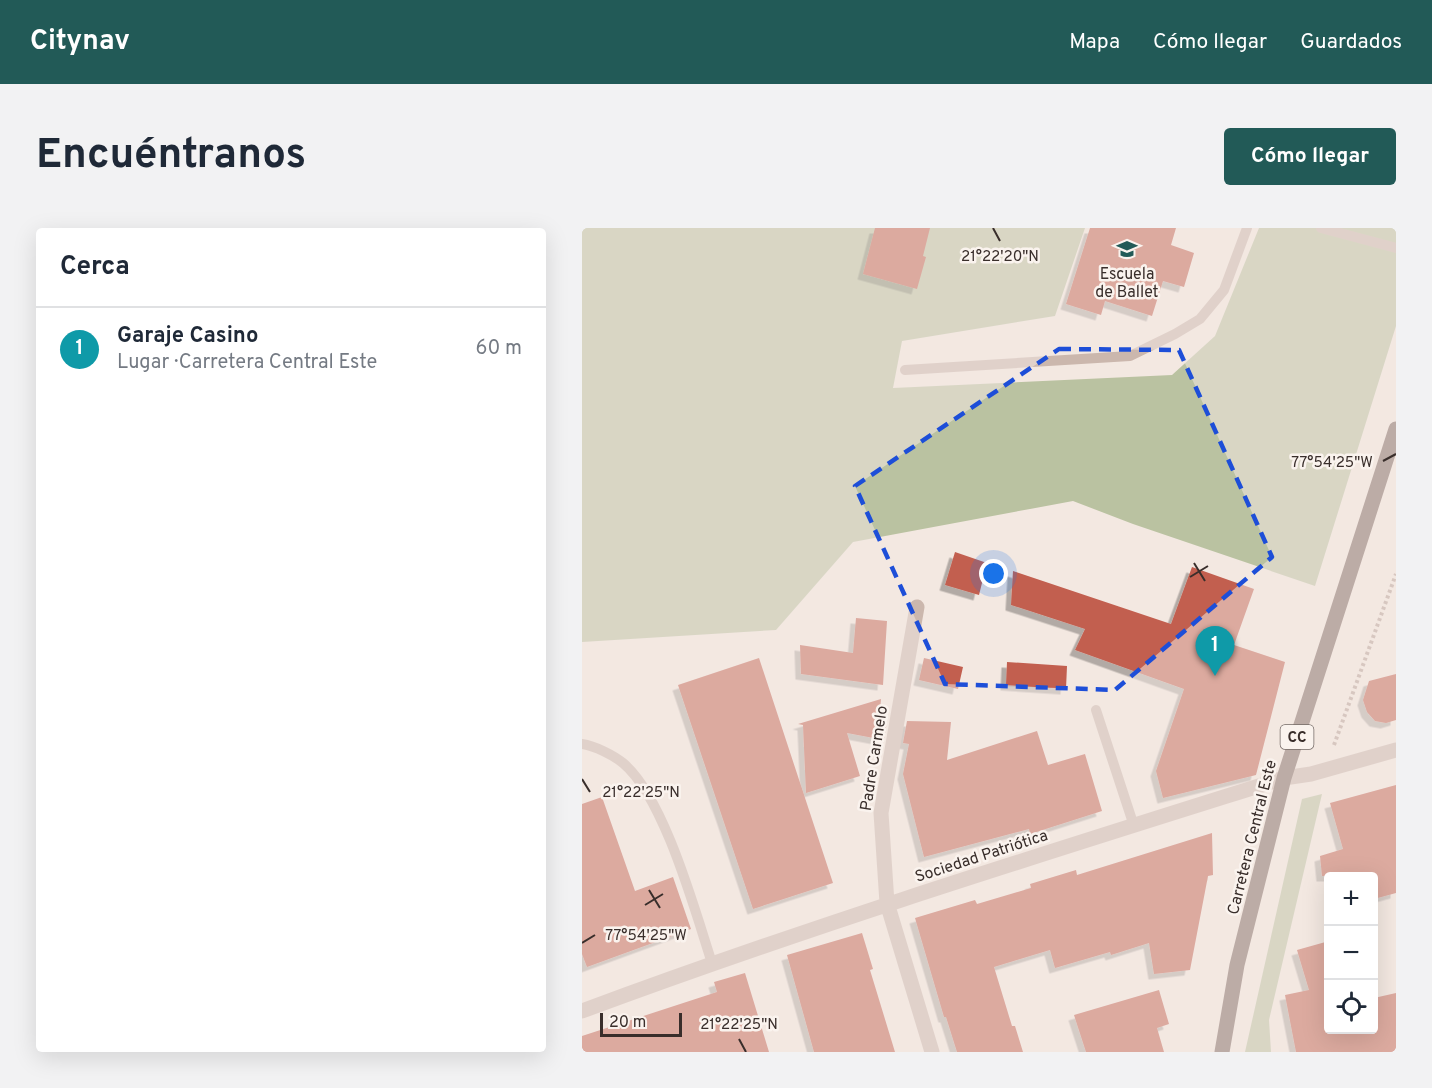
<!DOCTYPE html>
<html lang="es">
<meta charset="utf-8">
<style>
:root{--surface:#fff;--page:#f2f2f3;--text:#1f2937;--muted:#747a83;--line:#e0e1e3;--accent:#225a57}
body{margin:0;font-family:Overpass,sans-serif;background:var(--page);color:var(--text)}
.controls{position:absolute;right:18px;bottom:18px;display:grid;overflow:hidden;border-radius:6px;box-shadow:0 6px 24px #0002}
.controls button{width:54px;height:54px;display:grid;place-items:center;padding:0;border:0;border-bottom:2px solid var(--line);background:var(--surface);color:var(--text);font:30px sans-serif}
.scale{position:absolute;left:18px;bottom:15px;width:82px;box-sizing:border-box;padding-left:6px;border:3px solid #392e2b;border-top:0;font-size:16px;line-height:21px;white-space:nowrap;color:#392e2b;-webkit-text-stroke:4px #faf3ee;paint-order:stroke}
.you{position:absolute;left:412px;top:346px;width:21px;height:21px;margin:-15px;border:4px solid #fff;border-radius:50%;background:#1a73e8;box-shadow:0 0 0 9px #1a73e833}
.badge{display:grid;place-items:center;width:39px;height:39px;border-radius:50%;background:var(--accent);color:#fff;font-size:20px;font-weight:700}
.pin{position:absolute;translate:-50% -50px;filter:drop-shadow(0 2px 3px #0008)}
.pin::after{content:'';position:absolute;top:32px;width:21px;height:18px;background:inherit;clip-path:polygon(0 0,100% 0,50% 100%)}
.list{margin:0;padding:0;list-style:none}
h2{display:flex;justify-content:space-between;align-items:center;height:78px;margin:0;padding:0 24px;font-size:26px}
h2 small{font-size:20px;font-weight:400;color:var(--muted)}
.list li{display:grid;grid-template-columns:39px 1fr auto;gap:18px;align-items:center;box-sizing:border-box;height:84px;padding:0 24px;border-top:2px solid var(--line)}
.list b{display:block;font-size:22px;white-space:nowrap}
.list p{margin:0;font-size:20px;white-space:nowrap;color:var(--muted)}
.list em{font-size:20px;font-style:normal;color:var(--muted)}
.icon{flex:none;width:33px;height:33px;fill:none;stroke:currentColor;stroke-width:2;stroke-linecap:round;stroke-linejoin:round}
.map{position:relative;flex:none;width:814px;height:824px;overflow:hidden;border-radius:6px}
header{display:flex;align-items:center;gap:36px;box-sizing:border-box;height:84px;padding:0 30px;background:var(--accent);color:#fff}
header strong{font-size:28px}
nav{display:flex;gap:33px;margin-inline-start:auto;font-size:21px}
.intro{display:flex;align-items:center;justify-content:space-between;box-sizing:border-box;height:144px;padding:0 36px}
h1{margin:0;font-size:42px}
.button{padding:15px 27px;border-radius:6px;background:var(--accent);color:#fff;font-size:21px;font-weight:700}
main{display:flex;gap:36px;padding:0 36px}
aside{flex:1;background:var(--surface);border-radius:6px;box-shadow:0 6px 24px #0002}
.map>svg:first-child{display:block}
</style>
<header>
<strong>Citynav</strong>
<nav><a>Mapa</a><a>Cómo llegar</a><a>Guardados</a></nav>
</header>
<div class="intro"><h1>Encuéntranos</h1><a class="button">Cómo llegar</a></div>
<main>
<aside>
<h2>Cerca<small></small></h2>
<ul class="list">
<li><span class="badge" style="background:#0f9aa8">1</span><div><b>Garaje Casino</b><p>Lugar · Carretera Central Este</p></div><em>60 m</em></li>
</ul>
</aside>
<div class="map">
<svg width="814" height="824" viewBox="0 0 814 824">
<defs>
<filter id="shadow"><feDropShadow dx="-5.5" dy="5.5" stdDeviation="0" flood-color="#0004"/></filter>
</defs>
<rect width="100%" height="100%" fill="#f3e8e1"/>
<path fill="#bac2a1" d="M 0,0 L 503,0 L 473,88 L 320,113 L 311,160 L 590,147 L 633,108 L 677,0 L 814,0 L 814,98 L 733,358 L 551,296 L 491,273 L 271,314 L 194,402 L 0,414 Z
M 740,566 L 687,792 L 689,824 L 663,824 L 720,571 Z"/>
<path fill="#c25f50" filter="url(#shadow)" d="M 293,0 L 348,0 L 341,28 L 344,29 L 335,61 L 281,46 Z
M 508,0 L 594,0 L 589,17 L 612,25 L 602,59 L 581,53 L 570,88 L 523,73 L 519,87 L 484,76 Z
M 373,324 L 405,335 L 397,367 L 363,357 Z
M 610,339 L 672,361 L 652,417 L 703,434 L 674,547 L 581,570 L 574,543 L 602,461 L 493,422 L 503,401 L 429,377 L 431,343 L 589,396 Z
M 274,390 L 305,393 L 301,457 L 219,446 L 218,417 L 271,425 Z
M 177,430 L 251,655 L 171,681 L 96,457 Z
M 342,430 L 381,439 L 376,461 L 337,452 Z
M 425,434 L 485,438 L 484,461 L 424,457 Z
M 814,446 L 814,492 L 804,495 L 793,493 L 785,484 L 781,472 L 787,453 Z
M 299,471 L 297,493 L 305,493 L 302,512 L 265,505 L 278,548 L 224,565 L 221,497 L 216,496 Z
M 325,493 L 369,494 L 365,532 L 455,503 L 466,537 L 503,526 L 520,583 L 448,606 L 447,601 L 342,629 L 321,546 L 327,516 L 321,515 Z
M 814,557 L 814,665 L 792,671 L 792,648 L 740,648 L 738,628 L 761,621 L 748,575 Z
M 20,569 L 53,663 L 91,649 L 109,701 L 5,739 L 0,726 L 0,576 Z
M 630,605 L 631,647 L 626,648 L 608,742 L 572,746 L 567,715 L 529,727 L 528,724 L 473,740 L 468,722 L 412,739 L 430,798 L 433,798 L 441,824 L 375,824 L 364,789 L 362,789 L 333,690 L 393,672 L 395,676 L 449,660 L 448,656 L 494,642 L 495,647 Z
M 280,705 L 291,741 L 288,742 L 313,824 L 232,824 L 205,727 Z
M 747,713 L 747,801 L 792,801 L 792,770 L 814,765 L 814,824 L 714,824 L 703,767 L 727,762 L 715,722 Z
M 163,745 L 187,824 L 0,824 L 0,808 L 135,764 L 132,754 Z
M 577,762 L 587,796 L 575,800 L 582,824 L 504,824 L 492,787 Z"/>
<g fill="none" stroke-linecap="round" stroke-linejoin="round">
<path stroke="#b7a197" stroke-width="4" stroke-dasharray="3 3" stroke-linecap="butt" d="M 752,517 L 814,346"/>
<path stroke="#cbb7ad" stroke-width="10" d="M 739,0 L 814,20
M 323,142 L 548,128 L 593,106 L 618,91 L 642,62 L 665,0
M 514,482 L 552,598
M 0,516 C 13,518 31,527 41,535 C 82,569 113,683 130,735"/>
<path stroke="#cbb7ad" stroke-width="15" d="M 335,379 L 299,585 L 305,675 L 350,824
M 0,783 C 231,697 467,624 702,550 L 729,546 L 814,522"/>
<path stroke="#7b645d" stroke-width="15" d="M 640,824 L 655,737 L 702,550 L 814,201"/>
</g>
<path d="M0 0H814V824H0ZM 477,121 L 597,122 L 690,329 L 533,462 L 363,456 L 273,258 Z" fill="#f3e8e1" fill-opacity=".55" fill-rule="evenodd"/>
<path fill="none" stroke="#1d4ed8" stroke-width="4.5" stroke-dasharray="12 8" stroke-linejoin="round" d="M 477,121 L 597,122 L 690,329 L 533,462 L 363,456 L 273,258 Z"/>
<path fill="none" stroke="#392e2b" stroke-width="2" d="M 411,0 L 418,13M 801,233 L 814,226M 612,335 L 623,353M 608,349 L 626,338M 0,551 L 8,564M 67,662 L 78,680M 63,677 L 81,666M 0,715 L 13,707M 157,811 L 164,824"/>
<defs>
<g id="school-bare" transform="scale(1.62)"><path d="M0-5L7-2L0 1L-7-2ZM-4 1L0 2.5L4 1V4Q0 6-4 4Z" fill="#225a57" stroke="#faf3ee" stroke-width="2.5" paint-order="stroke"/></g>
</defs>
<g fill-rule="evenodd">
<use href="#school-bare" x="545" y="21"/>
</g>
<g text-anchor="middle" stroke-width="5" stroke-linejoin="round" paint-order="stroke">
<rect fill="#faf3ee" stroke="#736966" stroke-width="1.5" x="698.5" y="497" width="33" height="24" rx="4.5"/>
<g font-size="15" font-weight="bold" fill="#392e2b">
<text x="715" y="514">CC</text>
</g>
<g font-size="16" fill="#392e2b" stroke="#faf3ee">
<text x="545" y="51">Escuela<tspan x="545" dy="18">de Ballet</tspan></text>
</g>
<g font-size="16" fill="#392e2b" stroke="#faf3ee">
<text transform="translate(291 530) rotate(-81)" y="6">Padre Carmelo</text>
<text transform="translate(669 609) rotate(-76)" y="6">Carretera Central Este</text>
<text transform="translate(399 627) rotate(-18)" y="6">Sociedad Patriótica</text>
</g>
</g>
<g font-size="15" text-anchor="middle" fill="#392e2b" stroke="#faf3ee" stroke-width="5" stroke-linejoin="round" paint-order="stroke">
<text x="418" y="33">21°22'20"N</text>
<text x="750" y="239">77°54'25"W</text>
<text x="59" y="569">21°22'25"N</text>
<text x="64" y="712">77°54'25"W</text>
<text x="157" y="801">21°22'25"N</text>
</g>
</svg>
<div class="controls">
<button>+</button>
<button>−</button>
<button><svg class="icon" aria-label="locate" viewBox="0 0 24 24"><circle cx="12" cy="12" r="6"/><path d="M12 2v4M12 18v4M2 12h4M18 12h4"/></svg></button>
</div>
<div class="scale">20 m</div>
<div class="you"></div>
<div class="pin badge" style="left:633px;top:448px;background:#0f9aa8">1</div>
</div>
</main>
